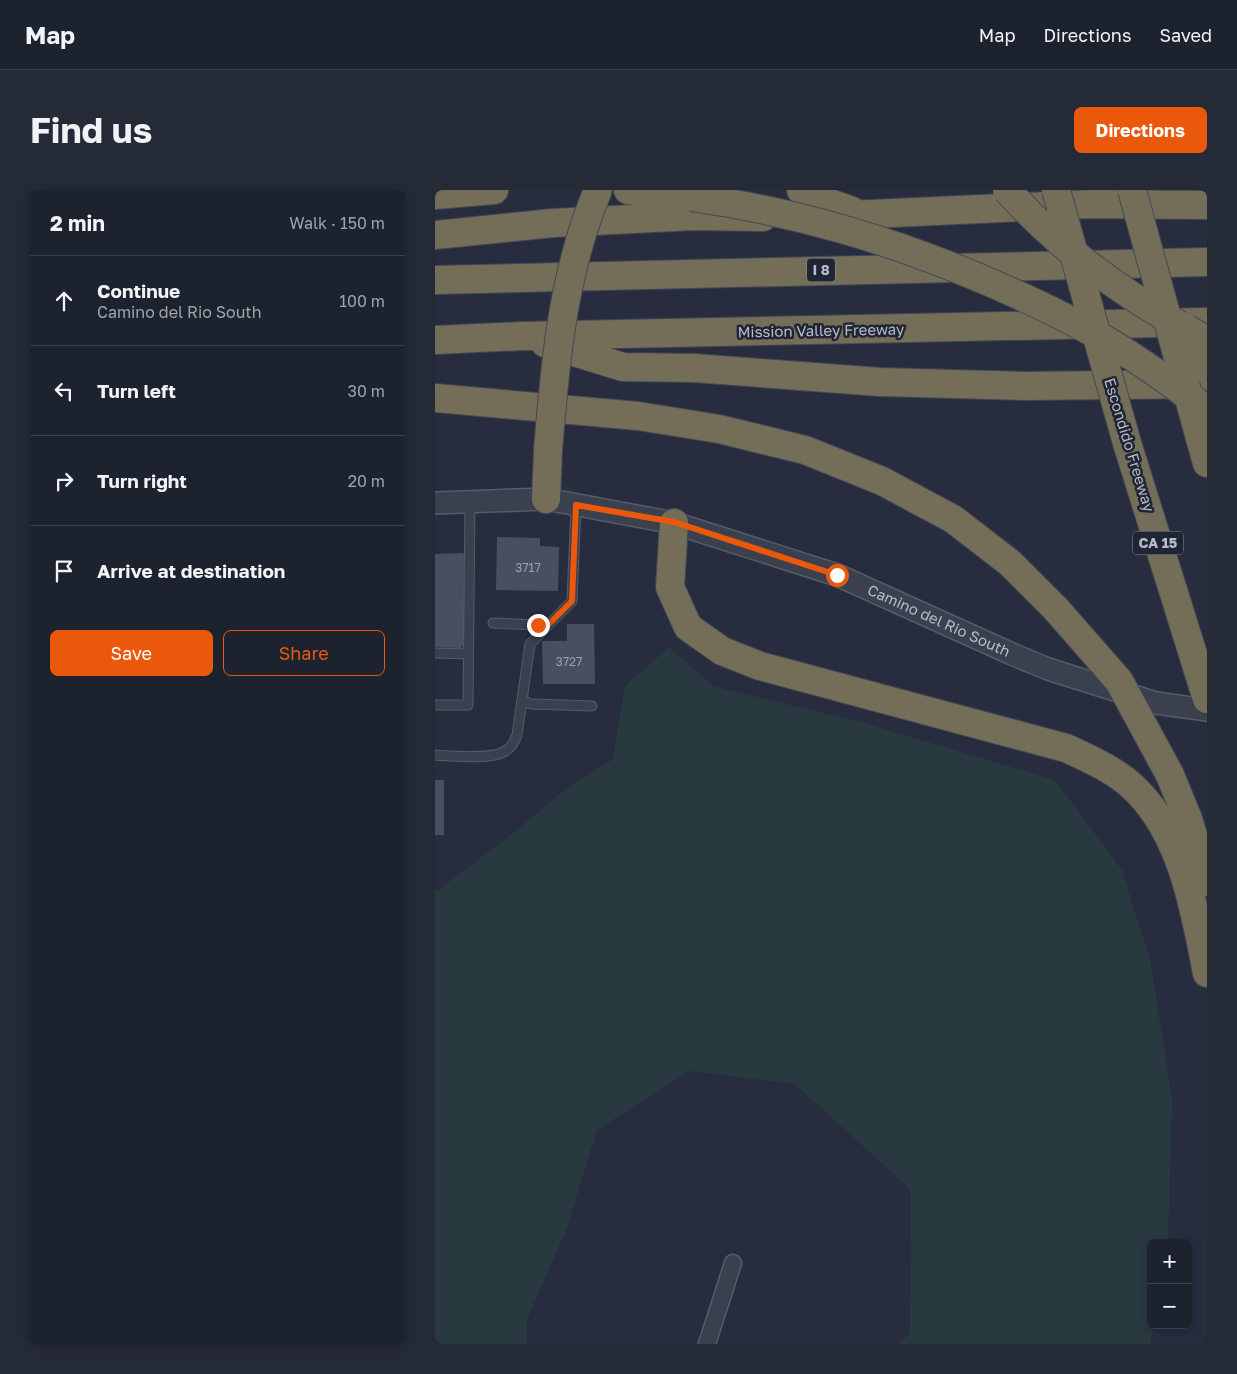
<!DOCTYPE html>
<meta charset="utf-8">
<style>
:root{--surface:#1d222f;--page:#252a37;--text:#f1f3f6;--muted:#a0a4aa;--line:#3b3f4b;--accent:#ea580c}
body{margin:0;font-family:"Golos Text",sans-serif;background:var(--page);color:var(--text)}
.controls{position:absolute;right:15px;bottom:15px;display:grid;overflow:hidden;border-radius:8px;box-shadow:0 2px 12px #0003}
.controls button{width:45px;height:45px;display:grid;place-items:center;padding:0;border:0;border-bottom:1px solid var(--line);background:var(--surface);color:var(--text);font:25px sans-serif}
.stop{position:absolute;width:15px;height:15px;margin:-11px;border:4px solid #ea580c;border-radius:50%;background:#fff}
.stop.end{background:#ea580c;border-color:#fff;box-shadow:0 1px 5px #0008}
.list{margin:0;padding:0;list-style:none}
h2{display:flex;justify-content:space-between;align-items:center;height:65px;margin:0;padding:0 20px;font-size:21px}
h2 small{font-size:16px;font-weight:400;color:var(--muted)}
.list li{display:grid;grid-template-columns:32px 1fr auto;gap:15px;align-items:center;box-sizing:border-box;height:90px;padding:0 20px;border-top:1px solid var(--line)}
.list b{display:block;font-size:19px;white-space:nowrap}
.list p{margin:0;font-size:16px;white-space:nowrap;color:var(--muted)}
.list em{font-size:16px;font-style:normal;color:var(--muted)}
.actions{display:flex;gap:10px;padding:15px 20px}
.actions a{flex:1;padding:11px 0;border:1px solid var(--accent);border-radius:8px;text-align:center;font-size:18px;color:var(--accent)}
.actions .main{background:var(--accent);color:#fff}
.icon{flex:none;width:28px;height:28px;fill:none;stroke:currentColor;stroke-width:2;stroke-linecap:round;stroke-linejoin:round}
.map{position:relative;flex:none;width:772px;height:1154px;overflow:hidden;border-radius:8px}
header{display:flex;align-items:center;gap:30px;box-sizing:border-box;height:70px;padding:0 25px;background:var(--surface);border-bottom:1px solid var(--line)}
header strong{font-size:24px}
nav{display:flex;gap:28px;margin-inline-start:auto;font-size:18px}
.intro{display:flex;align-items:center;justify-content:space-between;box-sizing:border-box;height:120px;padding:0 30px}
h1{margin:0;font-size:35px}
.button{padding:12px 22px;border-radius:8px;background:var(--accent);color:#fff;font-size:18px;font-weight:700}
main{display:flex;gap:30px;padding:0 30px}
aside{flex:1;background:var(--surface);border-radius:8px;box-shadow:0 2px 12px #0003}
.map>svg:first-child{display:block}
</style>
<header>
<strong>Map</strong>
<nav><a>Map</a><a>Directions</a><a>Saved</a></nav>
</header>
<div class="intro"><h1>Find us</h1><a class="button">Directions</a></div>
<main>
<aside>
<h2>2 min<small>Walk · 150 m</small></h2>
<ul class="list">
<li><svg class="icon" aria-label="ahead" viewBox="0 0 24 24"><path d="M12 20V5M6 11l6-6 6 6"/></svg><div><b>Continue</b><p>Camino del Rio South</p></div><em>100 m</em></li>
<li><svg class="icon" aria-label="left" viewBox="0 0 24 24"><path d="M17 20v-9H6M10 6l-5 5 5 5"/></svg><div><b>Turn left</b></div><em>30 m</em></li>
<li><svg class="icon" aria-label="right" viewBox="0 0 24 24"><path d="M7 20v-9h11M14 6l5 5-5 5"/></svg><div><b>Turn right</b></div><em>20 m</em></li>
<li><svg class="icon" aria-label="arrive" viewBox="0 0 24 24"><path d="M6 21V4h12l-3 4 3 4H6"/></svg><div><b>Arrive at destination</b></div></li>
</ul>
<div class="actions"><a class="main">Save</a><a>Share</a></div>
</aside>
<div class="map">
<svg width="772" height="1154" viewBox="0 0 772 1154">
<rect width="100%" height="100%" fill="#272d3f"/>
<path fill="#293940" d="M 234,457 L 278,496 L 433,534 L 620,590 L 687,680 L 715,770 L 737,908 L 733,1053 L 716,1053 L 716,1135 L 719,1135 L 715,1154 L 463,1154 L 475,1143 L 476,1000 L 360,894 L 254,881 L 162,940 L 132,1038 L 92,1129 L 92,1154 L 0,1154 L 0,701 L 3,700 L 81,641 L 127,602 L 178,569 L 190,496 Z"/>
<path fill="#494e62" d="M 62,347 L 105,348 L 105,356 L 124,357 L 123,401 L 61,400 Z
M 28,363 L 30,366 L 31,450 L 26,458 L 0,457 L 0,364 Z
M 132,434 L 159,434 L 160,494 L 108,494 L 107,451 L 132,451 Z
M 0,590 L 9,590 L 9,645 L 0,645 Z"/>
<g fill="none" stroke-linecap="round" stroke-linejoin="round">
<g stroke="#565b69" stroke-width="11">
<path id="service" d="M 58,433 L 103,435 L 108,440
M 0,463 L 33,464
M 87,510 L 96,514 L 157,516
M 0,515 L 33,515 L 35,312
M 0,565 C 17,566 58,570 70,561 C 77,557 79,552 82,545 L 95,454 L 137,411 L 141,315"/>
</g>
<g stroke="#565b69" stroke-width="19">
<path id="minor" d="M 272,1154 L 298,1073"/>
</g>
<g stroke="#565b69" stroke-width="24">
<g id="tertiary">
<path id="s1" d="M 0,313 L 111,309 L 239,333 L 402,385 L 577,464 L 613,479 L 721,513 L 772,520"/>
</g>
</g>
<g stroke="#434856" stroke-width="30">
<path id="motorway" d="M 193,0 L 256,7
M 366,0 L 389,11 L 417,21
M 0,5 L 59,0
M 371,27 L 656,14 L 772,15
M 0,45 L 118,33 L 259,26 L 328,27
M 0,90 L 772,72
M 0,150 L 88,146 L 772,132
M 110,153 L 188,177 L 259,178 L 445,192 L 589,196 L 772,194
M 0,208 L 203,226 L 284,239 L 370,260 L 447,291 L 518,329 L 575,373 L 621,419
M 765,248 L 772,273
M 692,253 L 772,509
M 111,309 L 113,261
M 239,333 L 235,397 L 253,437 L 287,461 L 325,476 L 631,558 C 655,569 684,582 702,601 C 748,647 760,722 772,783
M 735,585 L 753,629 L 772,692"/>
</g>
<use href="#service" stroke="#3b404f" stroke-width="9"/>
<use href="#minor" stroke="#3b404f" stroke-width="16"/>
<use href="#tertiary" stroke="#3b404f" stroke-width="21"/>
<use href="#motorway" stroke="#746e59" stroke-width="28"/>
<g stroke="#434856" stroke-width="30" stroke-linecap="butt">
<path id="motorway-bridge" d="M 572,0 C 629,63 697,111 772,150
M 621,0 L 692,253
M 697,0 L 765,248
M 256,7 C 362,22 456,50 554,92 C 593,109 632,127 669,149 C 705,170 739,195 772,220
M 749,136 L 772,180
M 113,261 C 120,172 128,83 163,0
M 621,419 L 684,491 L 735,585"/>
</g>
<use href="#motorway-bridge" stroke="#746e59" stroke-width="28"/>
</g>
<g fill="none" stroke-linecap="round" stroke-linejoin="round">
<path stroke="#ea580c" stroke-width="6" d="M 103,435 L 108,440 L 137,411 L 141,315 L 239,332 L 402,385"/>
</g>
<g text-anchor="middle" stroke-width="5" stroke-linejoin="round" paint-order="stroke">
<g font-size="12" fill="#9ca0af">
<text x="93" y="382">3717</text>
<text x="134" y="476">3727</text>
</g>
<g fill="#202534" stroke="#8a8e9c" stroke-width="1">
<rect x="372" y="68.5" width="28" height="23" rx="4"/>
<rect x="698" y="341.5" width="50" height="23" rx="4"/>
</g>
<g font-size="14" font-weight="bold" fill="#b8bbc9">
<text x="386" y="85">I 8</text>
<text x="723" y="358">CA 15</text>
</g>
<g font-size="15" fill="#b8bbc9" stroke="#202534">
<text transform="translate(386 141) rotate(-1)" y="5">Mission Valley Freeway</text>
<text transform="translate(694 255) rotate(73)" y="5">Escondido Freeway</text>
<text dy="5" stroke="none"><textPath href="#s1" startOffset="524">Camino del Rio South</textPath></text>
</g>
</g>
</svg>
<div class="controls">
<button>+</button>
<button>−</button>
</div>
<div class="stop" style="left:402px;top:385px"></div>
<div class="stop end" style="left:103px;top:435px"></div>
</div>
</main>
